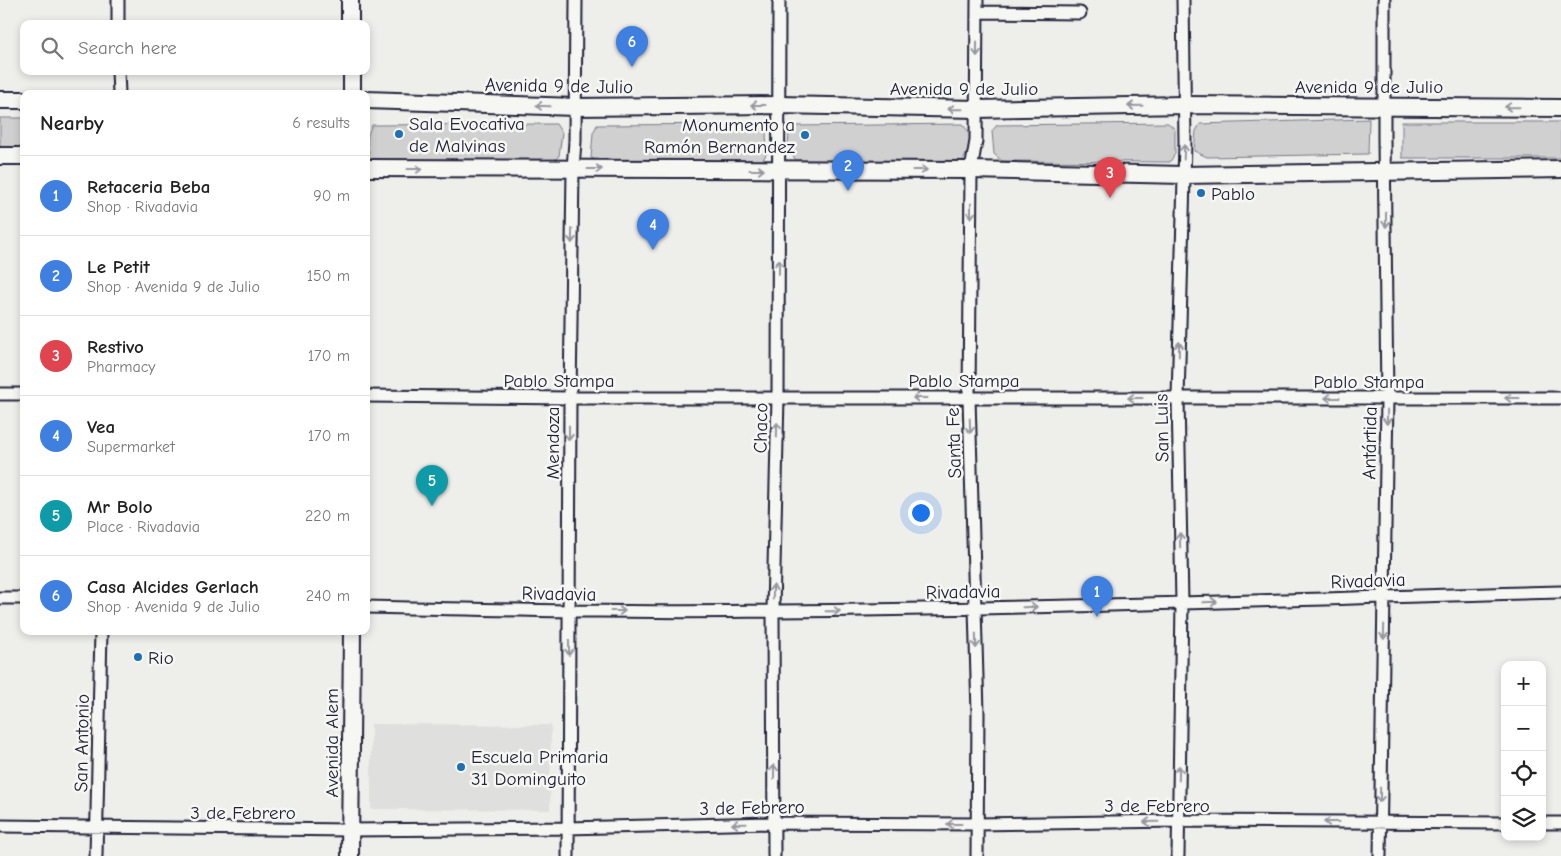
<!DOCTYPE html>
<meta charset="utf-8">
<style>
:root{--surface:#fff;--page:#f6f6f6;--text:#222;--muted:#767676;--line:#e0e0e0;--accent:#111827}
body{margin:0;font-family:"Comic Neue",sans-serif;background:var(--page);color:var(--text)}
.controls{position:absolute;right:15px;bottom:15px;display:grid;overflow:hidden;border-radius:10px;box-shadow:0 2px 8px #0003}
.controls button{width:45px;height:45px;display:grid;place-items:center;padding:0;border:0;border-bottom:1px solid var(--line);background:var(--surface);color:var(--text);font:25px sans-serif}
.you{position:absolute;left:920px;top:512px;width:18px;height:18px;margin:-12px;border:4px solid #fff;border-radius:50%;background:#1a73e8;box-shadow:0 0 0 8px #1a73e833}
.badge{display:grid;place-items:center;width:32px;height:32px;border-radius:50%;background:var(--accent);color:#fff;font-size:16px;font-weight:700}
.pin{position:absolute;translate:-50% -41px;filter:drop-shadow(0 1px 2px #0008)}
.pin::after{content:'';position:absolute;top:26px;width:18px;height:15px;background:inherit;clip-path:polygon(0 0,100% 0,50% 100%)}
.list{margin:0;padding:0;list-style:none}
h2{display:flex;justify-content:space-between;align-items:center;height:65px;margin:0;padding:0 20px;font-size:21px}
h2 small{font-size:16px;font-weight:400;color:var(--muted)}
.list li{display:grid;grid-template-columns:32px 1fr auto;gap:15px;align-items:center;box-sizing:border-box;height:80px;padding:0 20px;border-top:1px solid var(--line)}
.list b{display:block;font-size:19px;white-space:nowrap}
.list p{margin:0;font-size:16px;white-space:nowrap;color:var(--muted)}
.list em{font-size:16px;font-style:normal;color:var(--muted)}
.icon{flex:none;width:28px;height:28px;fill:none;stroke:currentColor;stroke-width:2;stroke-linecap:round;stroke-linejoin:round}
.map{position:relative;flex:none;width:1561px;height:856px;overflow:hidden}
.search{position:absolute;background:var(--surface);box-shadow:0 2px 8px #0003;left:20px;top:20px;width:350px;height:55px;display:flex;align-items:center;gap:12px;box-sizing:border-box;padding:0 18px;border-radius:10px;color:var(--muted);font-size:19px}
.panel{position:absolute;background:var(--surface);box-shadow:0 2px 8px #0003;left:20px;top:90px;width:350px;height:545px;border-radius:10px}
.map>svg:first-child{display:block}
</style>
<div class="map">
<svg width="1561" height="856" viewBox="0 0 1561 856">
<rect width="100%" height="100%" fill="#eeeeeb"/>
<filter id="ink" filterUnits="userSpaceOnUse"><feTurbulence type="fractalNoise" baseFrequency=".02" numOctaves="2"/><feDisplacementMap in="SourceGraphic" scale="10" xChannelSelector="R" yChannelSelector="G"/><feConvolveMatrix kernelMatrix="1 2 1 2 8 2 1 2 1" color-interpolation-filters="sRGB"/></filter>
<g filter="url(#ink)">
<path fill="#dfdfde" d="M 371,724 L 551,725 L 550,810 L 371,809 Z"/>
<path fill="#d0d0d1" stroke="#797986" d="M 0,118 L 24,118 L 24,149 L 0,149 Z
M 1369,119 L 1368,154 L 1207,157 L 1194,151 L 1196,131 L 1200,124 Z
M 1402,122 L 1561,122 L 1561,158 L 1402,158 Z
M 1168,123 L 1175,129 L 1175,154 L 1170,162 L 1002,161 L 994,154 L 992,131 L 997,125 Z
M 556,124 L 562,133 L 559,156 L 553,161 L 379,163 L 370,158 C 368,145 365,137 372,125 Z
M 757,124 L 766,133 L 767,153 L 760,164 L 599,161 L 591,158 L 593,133 L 597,125 Z
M 962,124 L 970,133 L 969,148 L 961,165 L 796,160 L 788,150 L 789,131 L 793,126 Z"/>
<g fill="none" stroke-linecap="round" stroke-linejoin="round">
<g stroke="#22223b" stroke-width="15">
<path id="minor" d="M 118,0 L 118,24
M 977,12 L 1080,13
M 118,71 L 119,94
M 0,394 L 24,394
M 366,396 L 570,398 L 1561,398
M 0,598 L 24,598
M 366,607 C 502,610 638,613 775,611 C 1037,609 1299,599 1561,592
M 1542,823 L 1561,823
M 0,826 L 350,830 L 567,828 L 774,823 L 978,824 L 1178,821 L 1505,823
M 96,856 L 101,631
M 568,856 L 570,398 L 573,169 L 575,141 L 576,0
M 774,856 L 773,611 L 778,397 L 779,0
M 977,856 L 978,713 L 969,398 L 971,170 L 976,141 L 977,0
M 1178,856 L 1182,603 L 1178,398 L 1185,142 L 1183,0
M 1380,856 L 1387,398 L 1384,138 L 1384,0"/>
</g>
<g stroke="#22223b" stroke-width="20">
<path id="secondary" d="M 350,0 L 350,24
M 352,71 L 352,94
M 0,100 L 24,100
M 366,100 L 575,107 L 779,105 L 977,109 L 1184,105 L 1561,108
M 0,156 L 24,156
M 366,168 L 971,170 L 1183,175 L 1561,169
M 350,856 L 352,631"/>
</g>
<use href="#minor" stroke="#f6f6f2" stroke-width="11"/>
<use href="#secondary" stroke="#f6f6f2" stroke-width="16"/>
</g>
<defs><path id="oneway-shaft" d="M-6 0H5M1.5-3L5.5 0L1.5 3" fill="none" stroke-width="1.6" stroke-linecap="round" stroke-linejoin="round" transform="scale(1.25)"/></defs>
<g stroke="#9797a0">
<use href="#oneway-shaft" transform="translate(977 49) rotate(90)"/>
<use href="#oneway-shaft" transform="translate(758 105) rotate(180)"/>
<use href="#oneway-shaft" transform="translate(543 106) rotate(-178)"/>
<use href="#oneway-shaft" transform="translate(1135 106) rotate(179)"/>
<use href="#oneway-shaft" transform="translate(1512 107) rotate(-179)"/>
<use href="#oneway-shaft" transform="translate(955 109) rotate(-179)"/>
<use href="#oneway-shaft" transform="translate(1184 152) rotate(-88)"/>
<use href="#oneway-shaft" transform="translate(415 169)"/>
<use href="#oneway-shaft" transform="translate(595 169)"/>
<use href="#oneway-shaft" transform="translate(757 170)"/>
<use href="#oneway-shaft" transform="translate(920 170)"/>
<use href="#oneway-shaft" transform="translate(971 211) rotate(90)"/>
<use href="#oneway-shaft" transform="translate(1386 220) rotate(90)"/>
<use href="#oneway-shaft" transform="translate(572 236) rotate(91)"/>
<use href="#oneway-shaft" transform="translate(779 267) rotate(-90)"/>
<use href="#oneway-shaft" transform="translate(1179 349) rotate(-89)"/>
<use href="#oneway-shaft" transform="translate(920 398) rotate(-180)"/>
<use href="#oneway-shaft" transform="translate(1135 398) rotate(180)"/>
<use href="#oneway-shaft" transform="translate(1332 398) rotate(-180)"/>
<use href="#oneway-shaft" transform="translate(1512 398) rotate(180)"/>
<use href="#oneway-shaft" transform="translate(1387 417) rotate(91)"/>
<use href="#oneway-shaft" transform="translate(970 426) rotate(88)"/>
<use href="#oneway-shaft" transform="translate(777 430) rotate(-89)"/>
<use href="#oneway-shaft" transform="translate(569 433) rotate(90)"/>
<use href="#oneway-shaft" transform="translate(1180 540) rotate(-91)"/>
<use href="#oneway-shaft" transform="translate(773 592) rotate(-89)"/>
<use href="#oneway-shaft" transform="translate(1210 602) rotate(-2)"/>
<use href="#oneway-shaft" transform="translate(1030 607) rotate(-2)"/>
<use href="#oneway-shaft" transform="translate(618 611)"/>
<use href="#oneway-shaft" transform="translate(833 611) rotate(-1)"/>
<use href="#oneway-shaft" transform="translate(1384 632) rotate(91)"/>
<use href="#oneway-shaft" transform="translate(976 641) rotate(89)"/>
<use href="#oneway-shaft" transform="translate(569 648) rotate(90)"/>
<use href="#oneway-shaft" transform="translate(774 772) rotate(-90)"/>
<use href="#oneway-shaft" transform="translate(1179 773) rotate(-89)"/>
<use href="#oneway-shaft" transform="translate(1380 795) rotate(91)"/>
<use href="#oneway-shaft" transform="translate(1151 822) rotate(179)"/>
<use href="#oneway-shaft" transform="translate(1331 822) rotate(-180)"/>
<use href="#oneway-shaft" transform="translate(739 824) rotate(179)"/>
<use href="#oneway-shaft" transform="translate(954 824) rotate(-180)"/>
</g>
</g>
<g fill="#1f6fb2" stroke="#f6f6f2" stroke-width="2">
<circle cx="399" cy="134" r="5"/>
<circle cx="805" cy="135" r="5"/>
<circle cx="1201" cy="193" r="5"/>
<circle cx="138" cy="657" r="5"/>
<circle cx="461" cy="767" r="5"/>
</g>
<g text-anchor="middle" stroke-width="5" stroke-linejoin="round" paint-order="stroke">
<g font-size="19" fill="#22223b" stroke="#f6f6f2">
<text transform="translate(559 85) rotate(1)" y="7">Avenida 9 de Julio</text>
<text x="1369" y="93">Avenida 9 de Julio</text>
<text x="964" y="95">Avenida 9 de Julio</text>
<text x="559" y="387">Pablo Stampa</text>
<text x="964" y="387">Pablo Stampa</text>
<text x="1369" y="388">Pablo Stampa</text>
<text transform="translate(760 428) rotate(-89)" y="7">Chaco</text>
<text transform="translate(1161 428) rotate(-91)" y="7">San Luis</text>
<text transform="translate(552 443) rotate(-90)" y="7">Mendoza</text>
<text transform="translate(953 443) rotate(-92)" y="7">Santa Fe</text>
<text transform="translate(1369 443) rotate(-89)" y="7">Antártida</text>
<text transform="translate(1368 580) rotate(-2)" y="7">Rivadavia</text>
<text transform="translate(963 591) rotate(-1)" y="7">Rivadavia</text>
<text transform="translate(559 593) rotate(1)" y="7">Rivadavia</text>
<text transform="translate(81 743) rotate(-89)" y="7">San Antonio</text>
<text transform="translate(331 743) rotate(-90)" y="7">Avenida Alem</text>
<text x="1157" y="812">3 de Febrero</text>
<text transform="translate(752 807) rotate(-1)" y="7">3 de Febrero</text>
<text x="243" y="819">3 de Febrero</text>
</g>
<g font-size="19" fill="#22223b" stroke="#f6f6f2" text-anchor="start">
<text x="409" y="130">Sala Evocativa<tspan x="409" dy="22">de Malvinas</tspan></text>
<text x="795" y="131" text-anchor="end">Monumento a<tspan x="795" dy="22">Ramón Bernandez</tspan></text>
<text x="1211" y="200">Pablo</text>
<text x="148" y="664">Rio</text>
<text x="471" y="763">Escuela Primaria<tspan x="471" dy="22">31 Dominguito</tspan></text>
</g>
</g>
</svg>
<div class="controls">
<button>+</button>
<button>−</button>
<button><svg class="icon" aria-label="locate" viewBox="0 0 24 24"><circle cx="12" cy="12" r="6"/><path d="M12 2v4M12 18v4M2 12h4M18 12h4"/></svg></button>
<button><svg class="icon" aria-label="layers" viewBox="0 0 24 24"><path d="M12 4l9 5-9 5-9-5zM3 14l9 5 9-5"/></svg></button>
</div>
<div class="you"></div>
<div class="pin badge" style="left:1097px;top:617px;background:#3f7fe0">1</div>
<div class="pin badge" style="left:848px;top:191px;background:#3f7fe0">2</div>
<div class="pin badge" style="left:1110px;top:198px;background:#e0444e">3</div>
<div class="pin badge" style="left:653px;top:250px;background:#3f7fe0">4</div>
<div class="pin badge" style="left:432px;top:506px;background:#0f9aa8">5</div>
<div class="pin badge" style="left:632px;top:67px;background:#3f7fe0">6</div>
<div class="search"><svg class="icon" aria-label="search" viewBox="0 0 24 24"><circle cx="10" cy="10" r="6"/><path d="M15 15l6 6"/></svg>Search here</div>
<section class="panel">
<h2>Nearby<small>6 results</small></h2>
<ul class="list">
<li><span class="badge" style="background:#3f7fe0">1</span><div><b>Retaceria Beba</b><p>Shop · Rivadavia</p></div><em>90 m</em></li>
<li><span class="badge" style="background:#3f7fe0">2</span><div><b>Le Petit</b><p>Shop · Avenida 9 de Julio</p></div><em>150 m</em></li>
<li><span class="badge" style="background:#e0444e">3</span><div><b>Restivo</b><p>Pharmacy</p></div><em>170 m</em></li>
<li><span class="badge" style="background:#3f7fe0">4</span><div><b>Vea</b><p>Supermarket</p></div><em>170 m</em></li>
<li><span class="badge" style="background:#0f9aa8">5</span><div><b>Mr Bolo</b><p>Place · Rivadavia</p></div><em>220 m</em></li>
<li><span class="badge" style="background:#3f7fe0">6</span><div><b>Casa Alcides Gerlach</b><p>Shop · Avenida 9 de Julio</p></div><em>240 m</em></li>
</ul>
</section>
</div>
